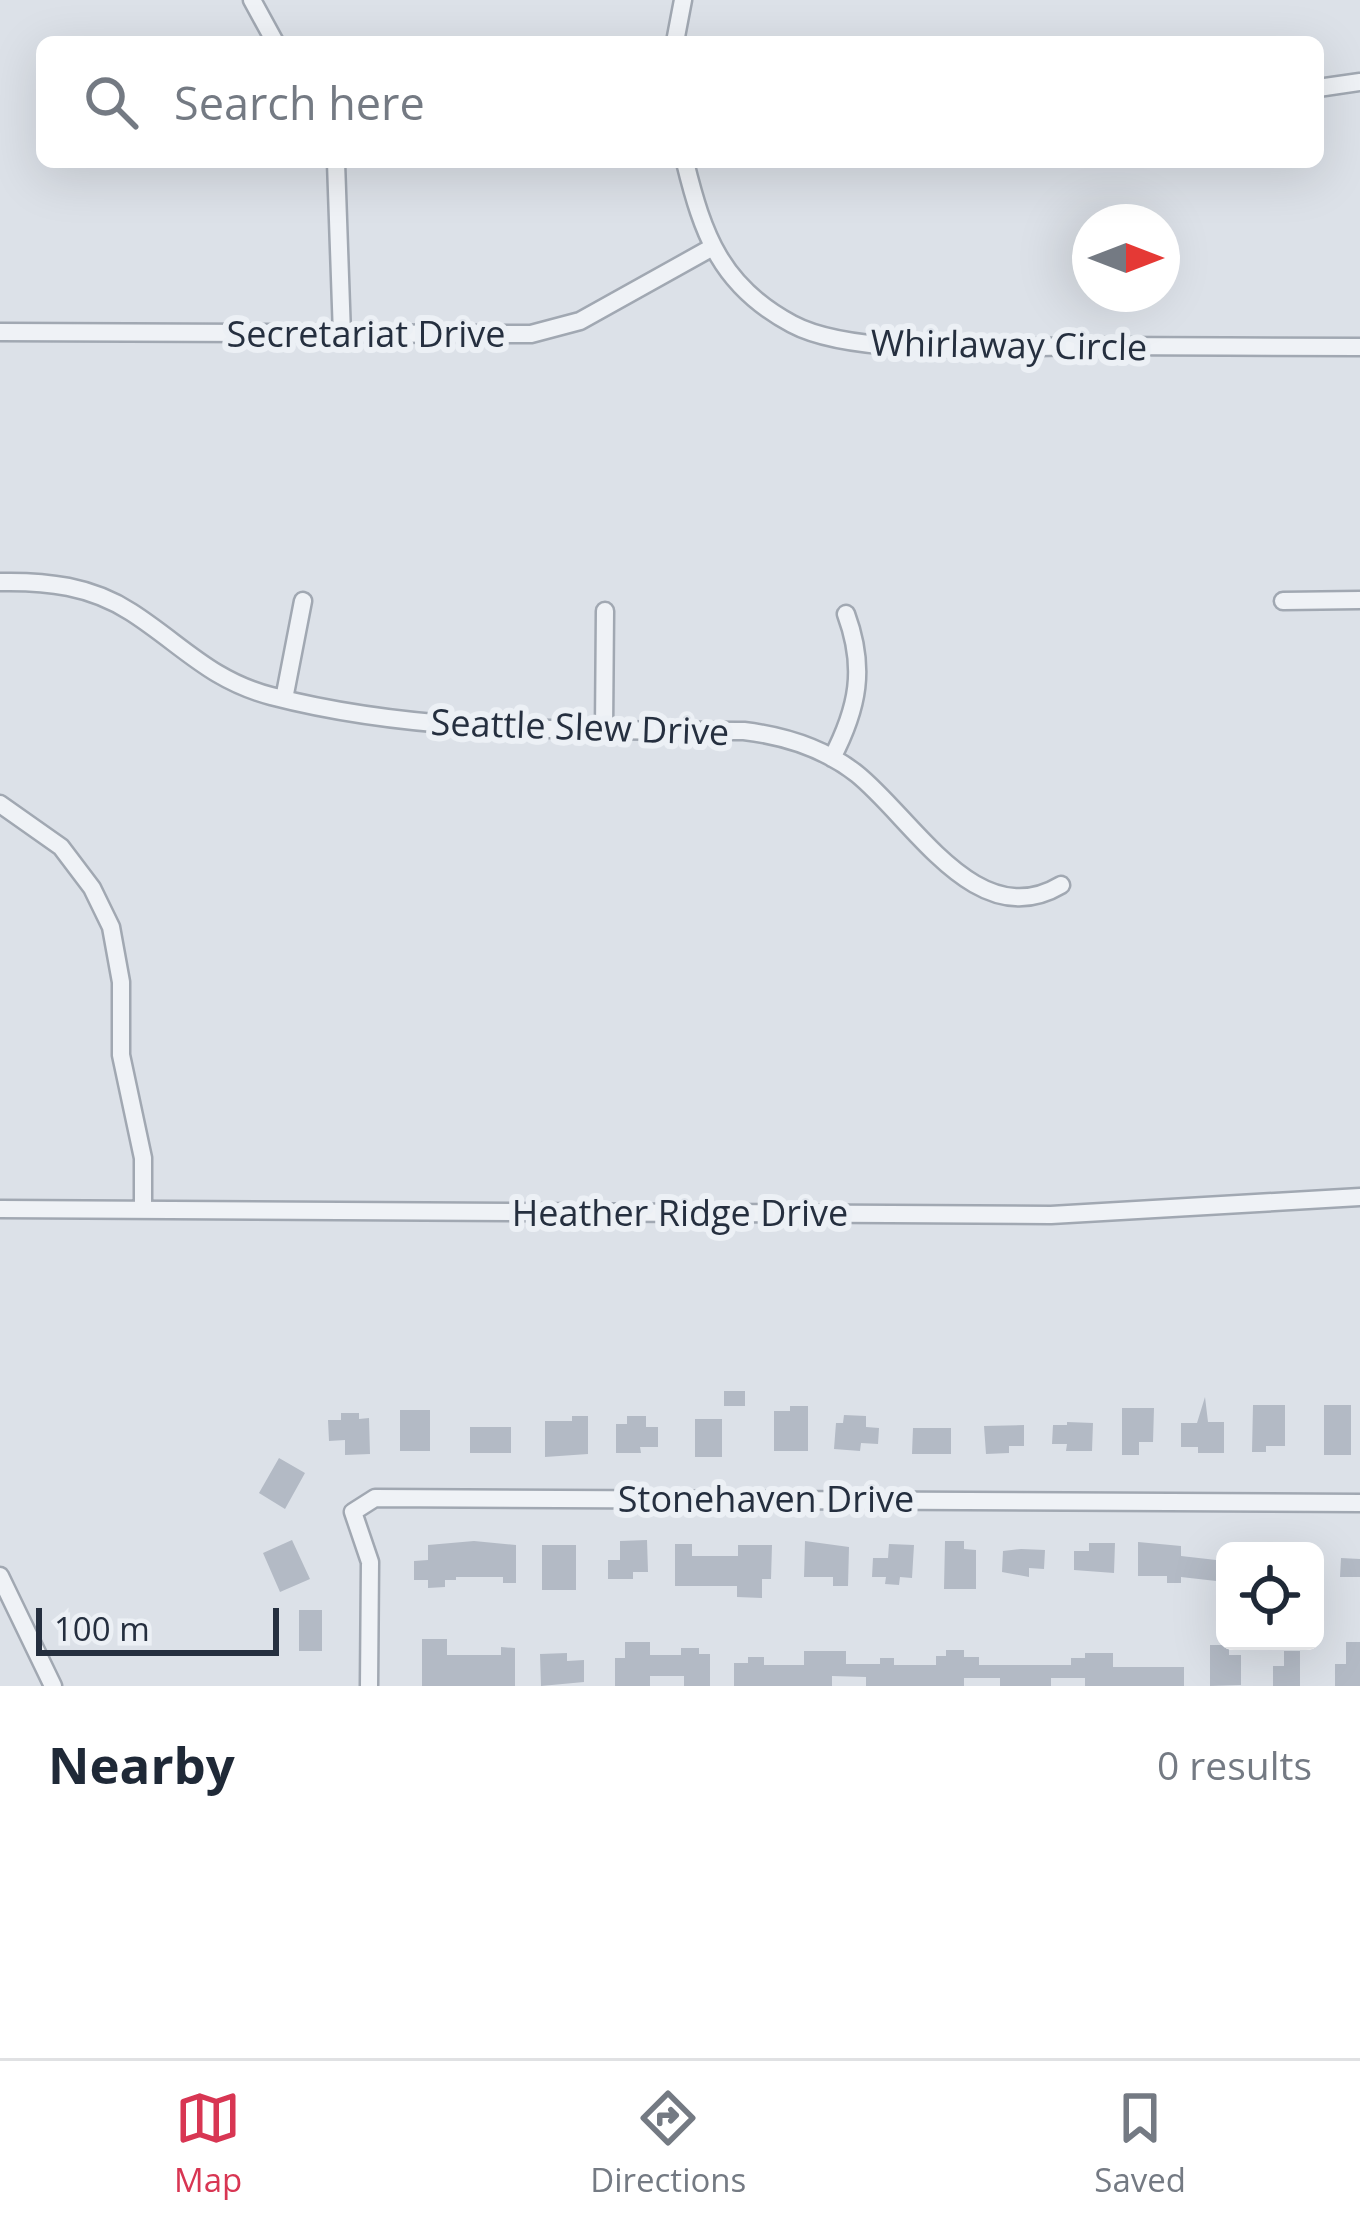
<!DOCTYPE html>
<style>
:root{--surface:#fff;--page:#f2f2f3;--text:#1f2937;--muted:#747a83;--line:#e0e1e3;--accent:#d83653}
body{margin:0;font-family:"Open Sans",sans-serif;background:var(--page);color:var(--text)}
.controls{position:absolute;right:36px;bottom:36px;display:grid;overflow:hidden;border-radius:18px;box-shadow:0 12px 48px #0002}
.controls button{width:108px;height:108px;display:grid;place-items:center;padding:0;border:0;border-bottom:3px solid var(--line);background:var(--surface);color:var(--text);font:60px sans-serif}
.compass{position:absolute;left:1072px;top:204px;width:108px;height:108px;border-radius:50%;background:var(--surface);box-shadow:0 12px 48px #0002;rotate:90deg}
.scale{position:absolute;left:36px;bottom:30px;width:243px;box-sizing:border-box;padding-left:12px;border:6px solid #252f3f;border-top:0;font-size:33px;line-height:42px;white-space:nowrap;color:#252f3f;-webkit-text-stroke:9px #ecf0f5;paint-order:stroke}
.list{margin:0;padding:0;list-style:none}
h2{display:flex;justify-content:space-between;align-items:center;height:156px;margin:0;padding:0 48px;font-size:51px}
h2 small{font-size:39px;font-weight:400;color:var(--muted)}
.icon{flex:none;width:66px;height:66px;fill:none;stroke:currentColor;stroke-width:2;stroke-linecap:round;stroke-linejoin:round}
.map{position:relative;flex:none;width:1360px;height:1686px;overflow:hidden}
.search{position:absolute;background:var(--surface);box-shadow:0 12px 48px #0002;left:36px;right:36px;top:36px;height:132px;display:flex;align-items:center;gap:30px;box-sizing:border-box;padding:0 42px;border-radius:18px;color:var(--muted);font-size:45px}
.sheet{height:372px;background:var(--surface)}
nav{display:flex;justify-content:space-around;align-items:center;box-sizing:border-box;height:168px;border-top:3px solid var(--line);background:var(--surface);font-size:33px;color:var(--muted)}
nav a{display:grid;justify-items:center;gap:6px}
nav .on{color:var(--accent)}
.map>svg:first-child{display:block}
</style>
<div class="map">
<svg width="1360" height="1686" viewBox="0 0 1360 1686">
<rect width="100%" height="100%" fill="#dce1e8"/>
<path fill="#b3bac5" d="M 724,1391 L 745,1391 L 745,1406 L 724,1406 Z
M 1205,1397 L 1208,1422 L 1224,1422 L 1224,1453 L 1198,1453 L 1198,1447 L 1181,1447 L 1181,1423 L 1197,1423 Z
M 1253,1405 L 1285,1405 L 1285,1446 L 1266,1446 L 1266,1452 L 1252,1452 Z
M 1324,1405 L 1351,1405 L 1351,1455 L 1324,1455 Z
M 790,1406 L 808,1406 L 808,1451 L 774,1451 L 774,1411 L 790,1411 Z
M 1122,1408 L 1154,1408 L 1153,1442 L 1139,1442 L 1139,1455 L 1122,1455 Z
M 400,1410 L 430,1410 L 430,1451 L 400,1451 Z
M 341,1413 L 359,1413 L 359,1419 L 369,1418 L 370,1454 L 345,1455 L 345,1440 L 329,1441 L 328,1420 L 341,1420 Z
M 844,1415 L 866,1416 L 866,1427 L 879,1428 L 878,1444 L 861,1443 L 860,1451 L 834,1449 L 836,1423 L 843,1423 Z
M 572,1416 L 588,1416 L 588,1454 L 545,1457 L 545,1421 L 572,1421 Z
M 627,1416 L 646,1416 L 646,1427 L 658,1427 L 658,1447 L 640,1447 L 641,1453 L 616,1453 L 616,1424 L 627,1424 Z
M 695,1419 L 722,1419 L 722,1457 L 695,1457 Z
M 1067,1422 L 1093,1423 L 1092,1451 L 1066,1451 L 1067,1444 L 1052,1444 L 1053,1425 L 1067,1425 Z
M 1024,1425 L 1024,1446 L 1009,1446 L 1009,1453 L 986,1454 L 984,1426 Z
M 470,1427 L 511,1427 L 511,1453 L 470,1453 Z
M 913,1428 L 951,1428 L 951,1454 L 912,1454 Z
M 279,1458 L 305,1473 L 285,1509 L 259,1493 Z
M 292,1540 L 310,1579 L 280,1592 L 263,1553 Z
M 647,1540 L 648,1572 L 633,1572 L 633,1579 L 608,1579 L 608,1560 L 620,1560 L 620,1541 Z
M 474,1541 L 516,1545 L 516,1583 L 503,1583 L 503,1577 L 456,1577 L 456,1580 L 445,1580 L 445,1587 L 428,1588 L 428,1580 L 414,1580 L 414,1561 L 428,1560 L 428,1545 Z
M 805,1541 L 849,1547 L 848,1586 L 833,1586 L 833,1577 L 804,1577 Z
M 945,1541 L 964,1541 L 964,1549 L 976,1550 L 976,1589 L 944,1589 Z
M 1138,1542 L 1181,1546 L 1181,1556 L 1225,1561 L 1225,1582 L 1181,1577 L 1181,1583 L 1167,1583 L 1167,1576 L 1138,1576 Z
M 1089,1543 L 1115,1543 L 1114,1573 L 1074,1570 L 1074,1551 L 1089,1551 Z
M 675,1544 L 692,1544 L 692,1556 L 738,1556 L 738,1545 L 772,1545 L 771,1579 L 762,1579 L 762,1598 L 737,1597 L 737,1586 L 675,1586 Z
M 889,1544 L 914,1545 L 912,1578 L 900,1577 L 899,1585 L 885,1584 L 886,1577 L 872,1577 L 873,1558 L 888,1558 Z
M 542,1545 L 576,1545 L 576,1590 L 542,1590 Z
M 1021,1549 L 1045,1550 L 1044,1569 L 1029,1568 L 1029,1577 L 1002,1572 L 1003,1551 Z
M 1341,1558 L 1360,1559 L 1360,1577 L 1340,1577 Z
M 299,1610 L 322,1610 L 322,1651 L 299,1651 Z
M 422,1639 L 447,1639 L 447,1655 L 501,1655 L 501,1647 L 515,1648 L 515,1686 L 422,1686 Z
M 625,1642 L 650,1642 L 650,1655 L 681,1655 L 681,1648 L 699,1648 L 699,1654 L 710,1654 L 710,1686 L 684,1686 L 684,1676 L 650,1676 L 650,1686 L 615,1686 L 615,1658 L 625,1658 Z
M 1346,1642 L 1360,1642 L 1360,1686 L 1335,1686 L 1335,1664 L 1346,1664 Z
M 1210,1645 L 1229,1645 L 1229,1655 L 1241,1655 L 1241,1685 L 1210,1686 Z
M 946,1650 L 964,1650 L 964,1657 L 979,1657 L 979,1665 L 1071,1665 L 1071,1658 L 1085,1658 L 1085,1653 L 1113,1653 L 1113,1667 L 1184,1667 L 1184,1686 L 1085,1686 L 1085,1678 L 1051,1678 L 1051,1686 L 1000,1686 L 1000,1678 L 964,1678 L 964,1686 L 866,1686 L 866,1677 L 832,1676 L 832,1686 L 734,1686 L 734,1663 L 748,1663 L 748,1657 L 764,1657 L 764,1665 L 804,1665 L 804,1651 L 846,1651 L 846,1664 L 880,1664 L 880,1658 L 894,1658 L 894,1665 L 936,1665 L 936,1656 L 946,1656 Z
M 1284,1651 L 1300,1651 L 1300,1686 L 1273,1686 L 1273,1666 L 1284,1666 Z
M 567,1653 L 567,1661 L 584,1660 L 584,1682 L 541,1686 L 540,1654 Z"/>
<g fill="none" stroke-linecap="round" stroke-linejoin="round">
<g stroke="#a1a8b2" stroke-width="21">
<path id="street" d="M 252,0 L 275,42
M 675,42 L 683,0
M 1318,88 L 1360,82
M 336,162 L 342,335
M 685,162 C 703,235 721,286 792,324 C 857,359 1015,346 1093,346 C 1182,346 1271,347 1360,347
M 0,332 L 531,334 L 580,321 L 711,248
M 0,582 C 47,581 91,586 131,612 C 181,644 210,680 271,696 C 425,736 586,729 744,731 C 785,736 824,748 857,774 C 914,820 977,935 1061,885
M 1283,601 L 1360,600
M 284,699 L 303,601
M 604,729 L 605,611
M 832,758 C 858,708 866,668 846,614
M 0,804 L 61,847 L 92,888 L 111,927 L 121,982 L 121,1055 L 143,1158 L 143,1210
M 0,1209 L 1051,1215 L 1360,1197
M 0,1576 L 53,1686
M 369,1686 L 370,1562 L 353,1512 L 375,1498 L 1360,1503"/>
</g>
<use href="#street" stroke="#eff2f6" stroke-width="16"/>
</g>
<g text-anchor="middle" stroke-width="12" stroke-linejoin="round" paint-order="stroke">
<g font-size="36" fill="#252f3f" stroke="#ecf0f5">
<text x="366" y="347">Secretariat Drive</text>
<text transform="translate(1009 345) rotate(1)" y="13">Whirlaway Circle</text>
<text transform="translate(580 727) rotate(2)" y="13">Seattle Slew Drive</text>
<text x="680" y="1226">Heather Ridge Drive</text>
<text x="766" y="1512">Stonehaven Drive</text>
</g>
</g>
</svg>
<div class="controls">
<button><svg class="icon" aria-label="locate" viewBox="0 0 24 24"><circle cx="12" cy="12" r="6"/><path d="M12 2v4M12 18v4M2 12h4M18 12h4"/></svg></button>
</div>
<svg class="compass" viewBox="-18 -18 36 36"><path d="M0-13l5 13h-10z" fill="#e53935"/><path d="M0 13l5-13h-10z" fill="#747a83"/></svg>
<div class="scale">100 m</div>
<div class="search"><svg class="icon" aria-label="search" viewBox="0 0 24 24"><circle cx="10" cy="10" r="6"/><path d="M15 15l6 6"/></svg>Search here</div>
</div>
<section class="sheet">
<h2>Nearby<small>0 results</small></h2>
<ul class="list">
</ul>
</section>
<nav>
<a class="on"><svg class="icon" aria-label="map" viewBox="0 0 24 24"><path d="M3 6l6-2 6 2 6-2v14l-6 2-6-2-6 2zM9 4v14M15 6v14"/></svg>Map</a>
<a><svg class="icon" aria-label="directions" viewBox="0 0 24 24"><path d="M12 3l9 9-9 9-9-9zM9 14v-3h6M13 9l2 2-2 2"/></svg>Directions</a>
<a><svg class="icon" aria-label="saved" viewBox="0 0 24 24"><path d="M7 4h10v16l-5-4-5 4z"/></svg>Saved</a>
</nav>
